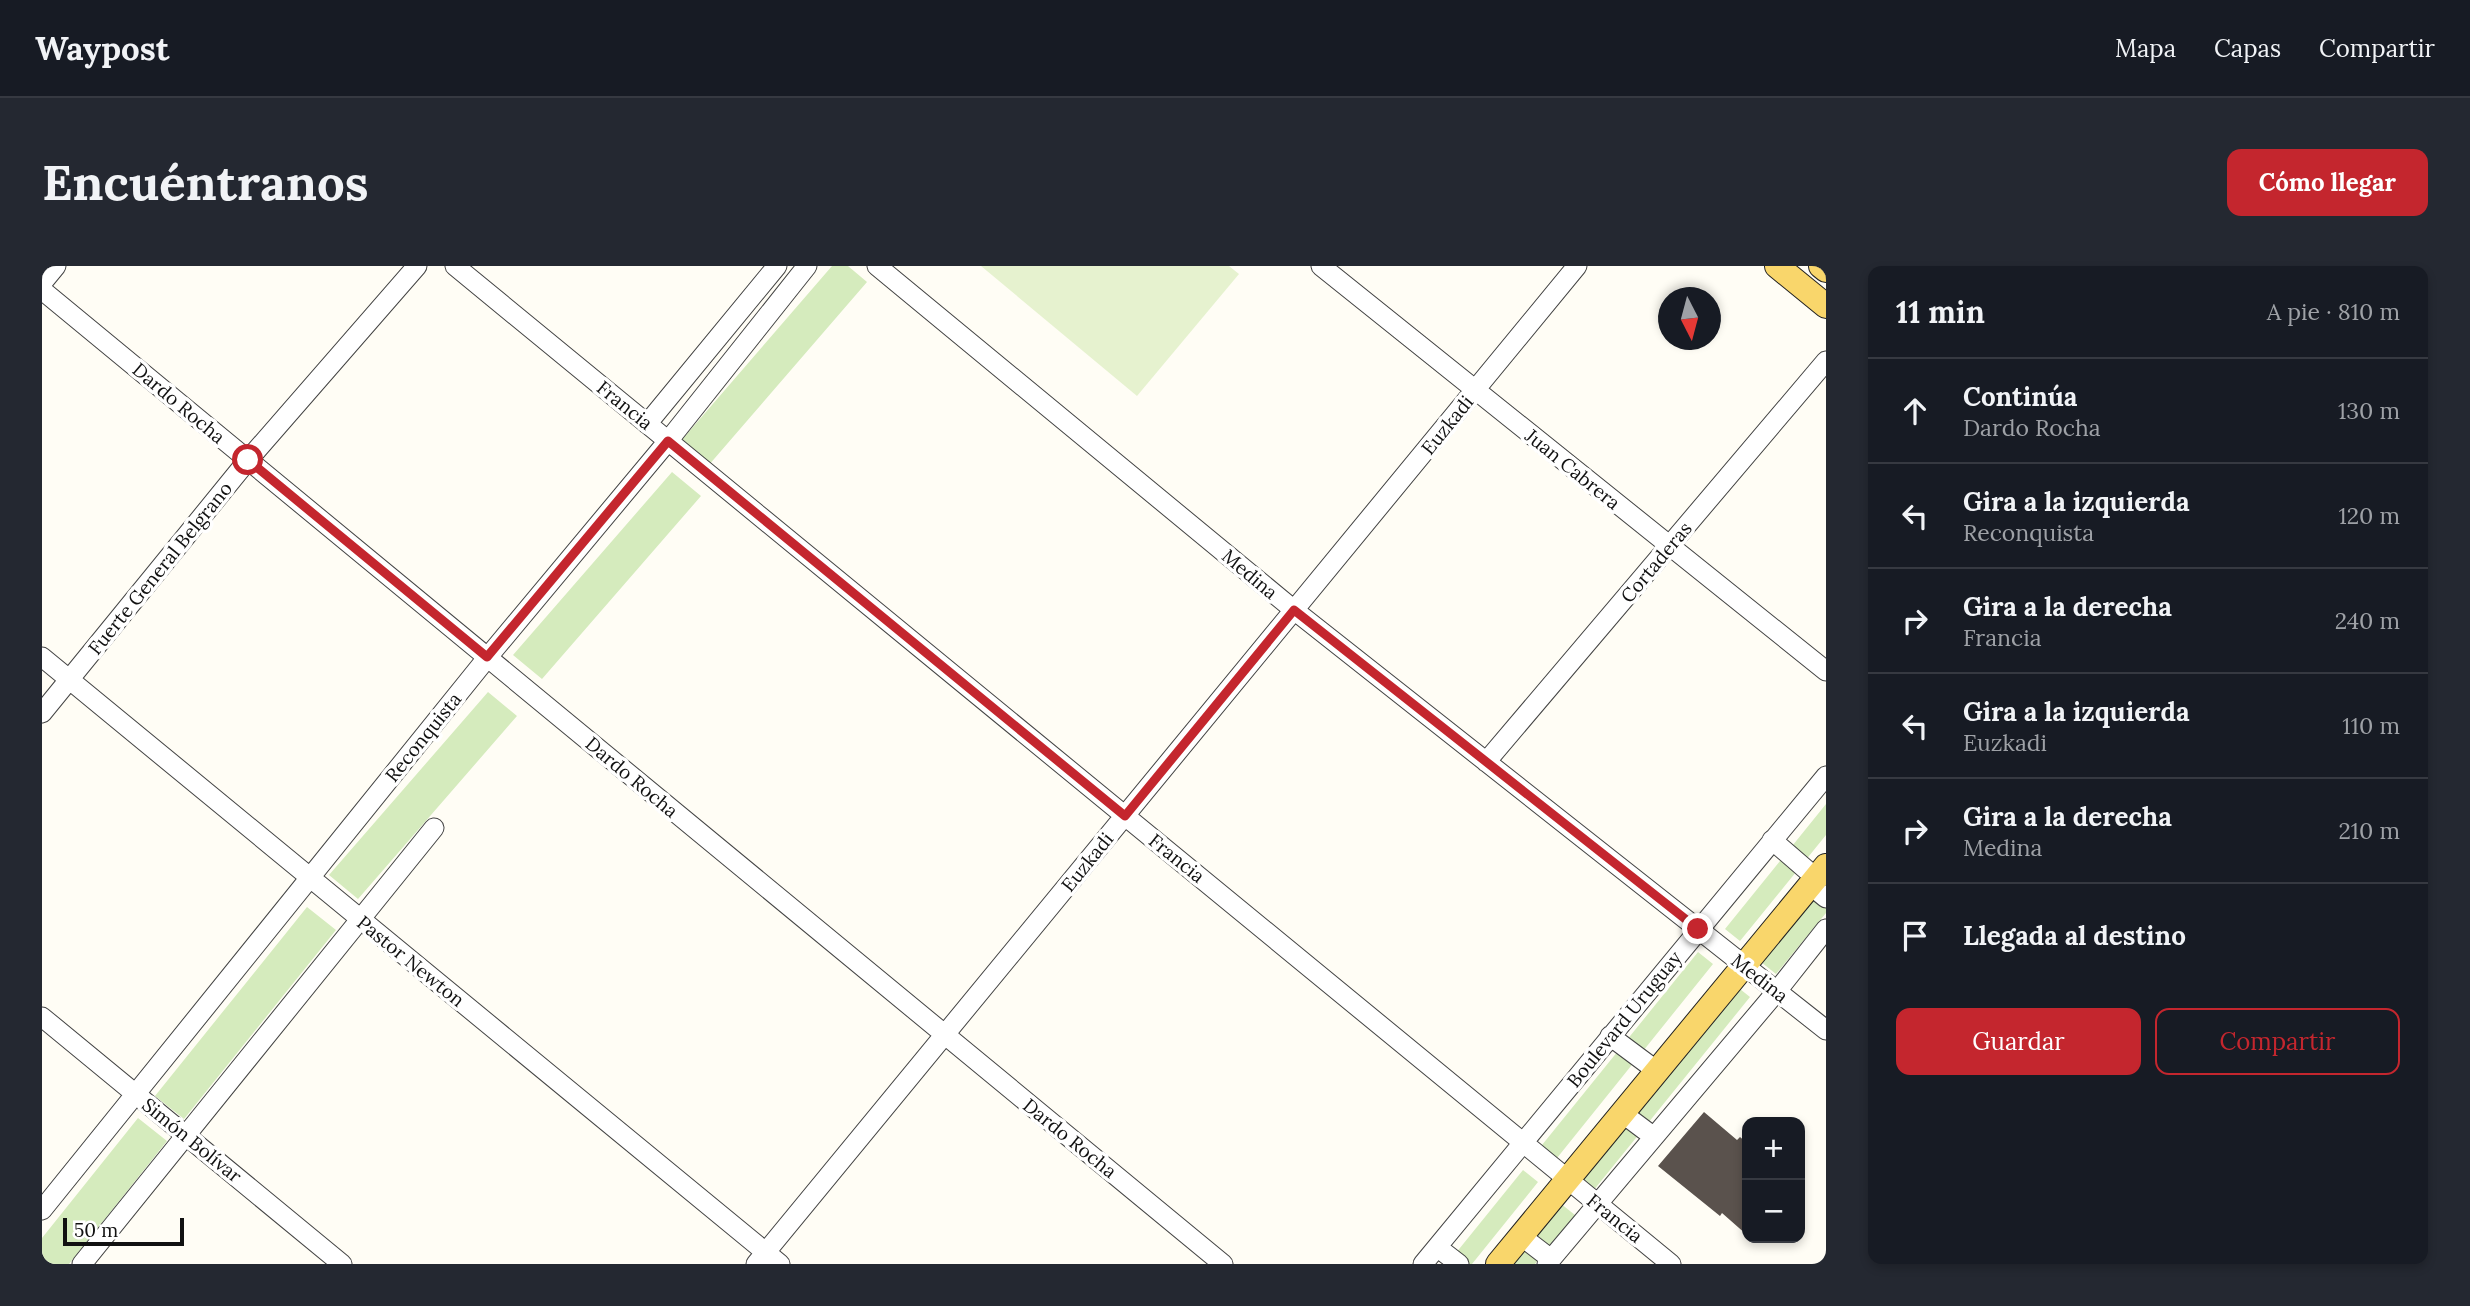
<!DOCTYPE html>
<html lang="es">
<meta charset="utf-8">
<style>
:root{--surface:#171b24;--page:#242831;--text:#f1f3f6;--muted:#9ea1a6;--line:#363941;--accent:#c4262e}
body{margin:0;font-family:Lora,serif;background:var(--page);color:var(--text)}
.controls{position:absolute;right:21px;bottom:21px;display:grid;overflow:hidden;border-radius:14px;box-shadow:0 4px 10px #0003}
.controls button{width:63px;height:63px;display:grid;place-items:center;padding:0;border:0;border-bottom:2px solid var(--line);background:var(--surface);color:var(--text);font:35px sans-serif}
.compass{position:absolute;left:1616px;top:21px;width:63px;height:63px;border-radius:50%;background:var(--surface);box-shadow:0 4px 10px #0003;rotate:174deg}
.scale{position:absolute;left:21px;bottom:18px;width:121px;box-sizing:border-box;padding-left:7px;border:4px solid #111;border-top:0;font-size:19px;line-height:24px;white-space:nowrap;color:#111;-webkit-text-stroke:5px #fff;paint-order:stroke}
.stop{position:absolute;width:21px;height:21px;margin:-16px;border:5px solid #c4262e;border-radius:50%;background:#fff}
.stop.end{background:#c4262e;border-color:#fff;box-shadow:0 2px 7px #0008}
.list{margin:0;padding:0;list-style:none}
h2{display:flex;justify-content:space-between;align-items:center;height:91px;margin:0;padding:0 28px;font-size:30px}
h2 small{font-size:23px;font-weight:400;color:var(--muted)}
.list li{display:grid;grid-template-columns:46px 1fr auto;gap:21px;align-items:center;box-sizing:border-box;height:105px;padding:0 28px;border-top:2px solid var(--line)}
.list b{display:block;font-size:26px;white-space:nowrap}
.list p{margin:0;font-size:23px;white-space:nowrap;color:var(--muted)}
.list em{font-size:23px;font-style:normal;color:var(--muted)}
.actions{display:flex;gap:14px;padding:21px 28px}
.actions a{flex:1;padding:16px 0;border:2px solid var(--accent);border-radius:14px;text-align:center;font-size:24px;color:var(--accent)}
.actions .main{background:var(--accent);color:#fff}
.icon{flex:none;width:38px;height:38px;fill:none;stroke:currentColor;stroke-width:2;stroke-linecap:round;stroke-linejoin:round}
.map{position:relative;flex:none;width:1784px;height:998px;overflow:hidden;border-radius:14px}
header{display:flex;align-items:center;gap:42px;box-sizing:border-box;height:98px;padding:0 35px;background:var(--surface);border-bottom:2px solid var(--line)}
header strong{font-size:33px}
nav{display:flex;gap:38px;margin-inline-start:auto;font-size:24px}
.intro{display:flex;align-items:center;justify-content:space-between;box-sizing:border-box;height:168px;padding:0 42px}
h1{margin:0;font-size:49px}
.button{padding:18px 32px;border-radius:14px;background:var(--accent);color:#fff;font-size:24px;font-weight:700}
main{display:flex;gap:42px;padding:0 42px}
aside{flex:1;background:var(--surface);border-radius:14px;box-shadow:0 4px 10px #0003}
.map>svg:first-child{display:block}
</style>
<header>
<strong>Waypost</strong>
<nav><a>Mapa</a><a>Capas</a><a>Compartir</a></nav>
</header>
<div class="intro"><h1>Encuéntranos</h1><a class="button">Cómo llegar</a></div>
<main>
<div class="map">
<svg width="1784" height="998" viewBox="0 0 1784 998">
<rect width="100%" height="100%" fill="#fffdf5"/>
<path fill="#d5ebbd" d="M 790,0 L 806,0 L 825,16 L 666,200 L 638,176 Z
M 630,206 L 659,230 L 500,413 L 471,389 Z
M 446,426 L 475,450 L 316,633 L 287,609 Z
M 1784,538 L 1784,569 L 1698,675 L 1683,663 Z
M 1784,616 L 1784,647 L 1734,708 L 1719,696 Z
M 265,641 L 294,664 L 142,853 L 113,830 Z
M 1656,686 L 1671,698 L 1515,892 L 1500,879 Z
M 1693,719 L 1708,731 L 1551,925 L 1536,912 Z
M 96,852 L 125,875 L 27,998 L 0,998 L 0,972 Z
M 1481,904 L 1496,916 L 1430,998 L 1405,998 Z
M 1518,937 L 1533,949 L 1493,998 L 1468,998 Z"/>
<path fill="#e6f2cf" d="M 939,0 L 1187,0 L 1197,8 L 1095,130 Z"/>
<path fill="#5a524d" d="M 1662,846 L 1695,874 L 1698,871 L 1705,877 L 1705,969 L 1680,947 L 1678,950 L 1616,900 Z"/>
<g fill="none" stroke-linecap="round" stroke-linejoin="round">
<g stroke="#444" stroke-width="21">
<path id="minor" d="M 413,0 L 1629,998
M 835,0 L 1252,344 L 1784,764
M 1279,0 L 1784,405
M 0,17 L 14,0
M 0,24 L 1181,998
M 605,158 L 735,0
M 0,391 L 738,998
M 0,447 L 206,194 L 375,0
M 1444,496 L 1784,95
M 1730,574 L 1774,612
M 1768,619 L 1784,632
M 0,751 L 300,998
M 1568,770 L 1615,805
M 1580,847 L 1612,871
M 0,944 L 445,392 L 626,175 L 765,0
M 1479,970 L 1509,993
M 1395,981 L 1417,998
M 40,998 L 392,562
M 714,998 L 1535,0
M 1381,998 L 1784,510
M 1505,998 L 1735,725 L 1784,663"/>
</g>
<g stroke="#222" stroke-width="26">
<path id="major" d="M 1735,0 L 1784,40
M 1779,0 L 1784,4
M 1456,998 L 1784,600"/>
</g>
<use href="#minor" stroke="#fff" stroke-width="19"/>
<use href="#major" stroke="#f9d66b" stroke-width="24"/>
</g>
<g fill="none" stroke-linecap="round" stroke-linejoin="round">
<path stroke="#c4262e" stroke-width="9" d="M 206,194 L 445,391 L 626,175 L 1083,550 L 1252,344 L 1656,663"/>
</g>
<g text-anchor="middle" stroke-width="7" stroke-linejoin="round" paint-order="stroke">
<g font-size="19" fill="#111" stroke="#fff">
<text transform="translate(137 137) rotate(40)" y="7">Dardo Rocha</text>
<text transform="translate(583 139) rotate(39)" y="7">Francia</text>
<text transform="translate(1405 159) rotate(-51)" y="7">Euzkadi</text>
<text transform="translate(1531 203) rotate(39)" y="7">Juan Cabrera</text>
<text transform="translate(1614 296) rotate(-50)" y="7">Cortaderas</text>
<text transform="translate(118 302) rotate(-51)" y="7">Fuerte General Belgrano</text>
<text transform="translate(1208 308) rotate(40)" y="7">Medina</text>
<text transform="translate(381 471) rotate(-51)" y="7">Reconquista</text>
<text transform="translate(590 511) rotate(40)" y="7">Dardo Rocha</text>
<text transform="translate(1135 592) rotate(39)" y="7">Francia</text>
<text transform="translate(1045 596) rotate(-51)" y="7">Euzkadi</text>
<text transform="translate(369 695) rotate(39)" y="7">Pastor Newton</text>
<text transform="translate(1718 712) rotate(38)" y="7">Medina</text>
<text transform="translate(1582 753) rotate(-51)" y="7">Boulevard Uruguay</text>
<text transform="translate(1028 872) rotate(39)" y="7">Dardo Rocha</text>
<text transform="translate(150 874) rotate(39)" y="7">Simón Bolívar</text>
<text transform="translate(1573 952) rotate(39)" y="7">Francia</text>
</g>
</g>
</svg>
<div class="controls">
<button>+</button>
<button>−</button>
</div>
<svg class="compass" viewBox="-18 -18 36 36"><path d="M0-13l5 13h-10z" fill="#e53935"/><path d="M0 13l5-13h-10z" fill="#9ea1a6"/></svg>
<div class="scale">50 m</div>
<div class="stop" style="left:206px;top:194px"></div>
<div class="stop end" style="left:1656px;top:663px"></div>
</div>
<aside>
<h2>11 min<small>A pie · 810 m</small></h2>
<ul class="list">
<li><svg class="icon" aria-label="ahead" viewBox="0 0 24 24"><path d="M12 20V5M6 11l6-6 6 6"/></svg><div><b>Continúa</b><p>Dardo Rocha</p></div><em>130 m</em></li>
<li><svg class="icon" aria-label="left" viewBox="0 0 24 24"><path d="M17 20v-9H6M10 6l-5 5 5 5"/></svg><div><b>Gira a la izquierda</b><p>Reconquista</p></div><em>120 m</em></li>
<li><svg class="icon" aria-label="right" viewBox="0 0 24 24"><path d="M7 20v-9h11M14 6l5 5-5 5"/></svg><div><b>Gira a la derecha</b><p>Francia</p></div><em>240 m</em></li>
<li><svg class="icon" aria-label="left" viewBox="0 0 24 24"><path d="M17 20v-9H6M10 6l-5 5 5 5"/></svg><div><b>Gira a la izquierda</b><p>Euzkadi</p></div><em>110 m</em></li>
<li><svg class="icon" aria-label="right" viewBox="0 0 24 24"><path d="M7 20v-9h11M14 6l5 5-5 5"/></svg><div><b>Gira a la derecha</b><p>Medina</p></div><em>210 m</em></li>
<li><svg class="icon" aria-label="arrive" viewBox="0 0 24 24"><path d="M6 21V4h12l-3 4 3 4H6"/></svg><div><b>Llegada al destino</b></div></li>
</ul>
<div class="actions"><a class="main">Guardar</a><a>Compartir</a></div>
</aside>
</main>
